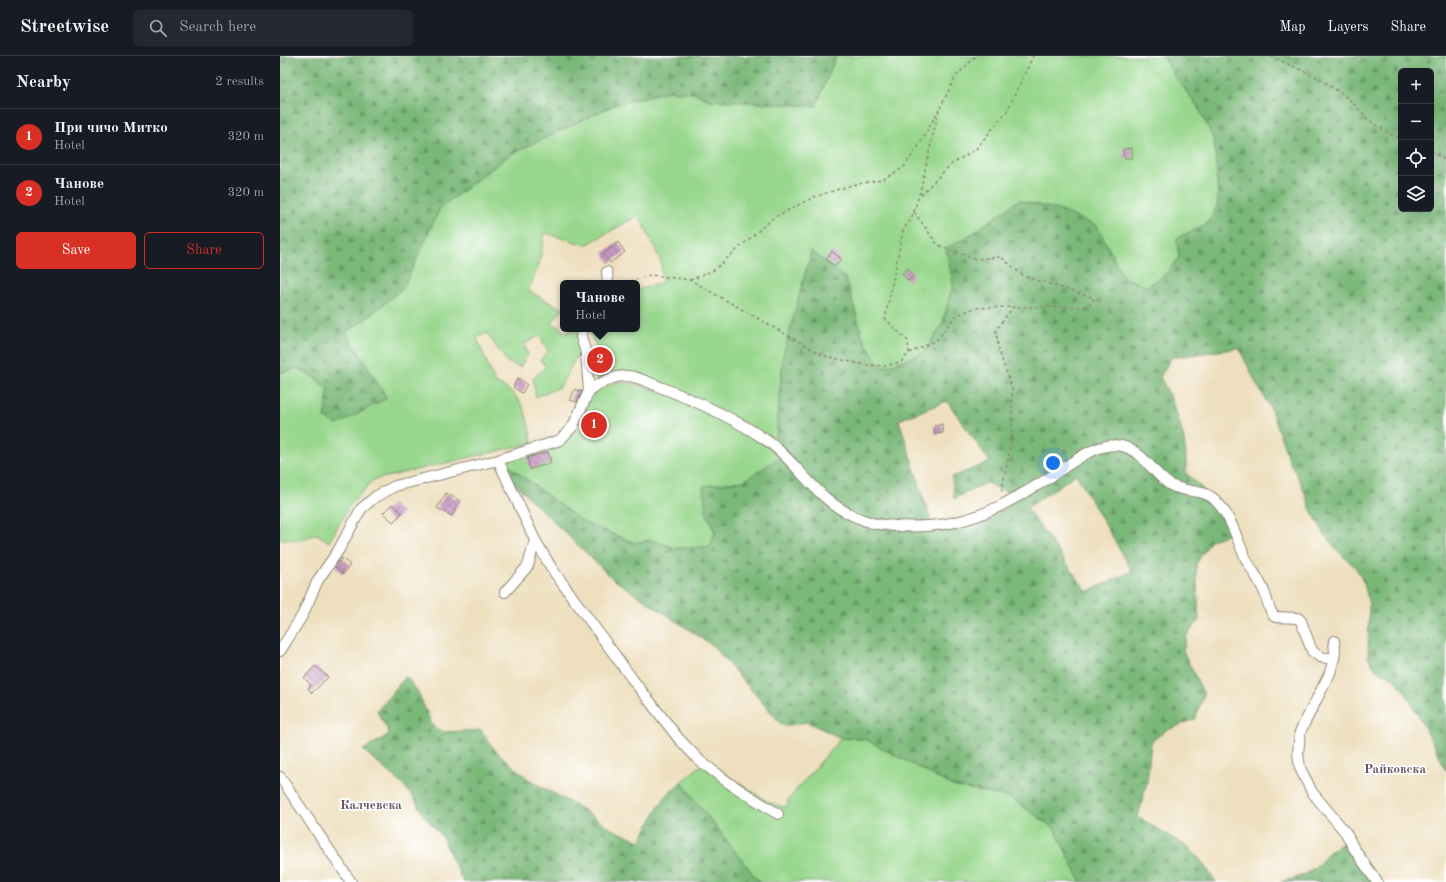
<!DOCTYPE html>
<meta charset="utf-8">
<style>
:root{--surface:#171b24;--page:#242831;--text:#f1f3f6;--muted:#9ea1a6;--line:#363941;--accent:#d93025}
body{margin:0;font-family:"Old Standard TT",serif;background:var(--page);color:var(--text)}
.controls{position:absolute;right:12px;top:12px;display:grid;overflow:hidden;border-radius:6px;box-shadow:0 4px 16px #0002}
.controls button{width:36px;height:36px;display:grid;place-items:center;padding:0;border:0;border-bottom:1px solid var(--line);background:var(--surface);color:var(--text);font:20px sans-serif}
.you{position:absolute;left:773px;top:407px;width:14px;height:14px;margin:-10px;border:3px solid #fff;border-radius:50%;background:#1a73e8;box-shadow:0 0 0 6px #1a73e833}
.badge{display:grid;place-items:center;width:26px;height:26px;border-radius:50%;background:var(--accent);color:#fff;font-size:13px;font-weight:700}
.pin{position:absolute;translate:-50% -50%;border:2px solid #fff;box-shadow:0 1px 4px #0006}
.popup{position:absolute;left:280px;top:224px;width:80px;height:52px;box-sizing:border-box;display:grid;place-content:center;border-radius:6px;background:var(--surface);filter:drop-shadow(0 1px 3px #0005);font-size:13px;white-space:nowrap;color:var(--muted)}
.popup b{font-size:15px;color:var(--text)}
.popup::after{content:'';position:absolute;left:50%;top:100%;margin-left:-8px;border:8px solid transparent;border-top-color:var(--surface)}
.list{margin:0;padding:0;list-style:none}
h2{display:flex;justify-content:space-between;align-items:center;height:52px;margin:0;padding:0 16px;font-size:17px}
h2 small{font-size:13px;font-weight:400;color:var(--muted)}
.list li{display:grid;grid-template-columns:26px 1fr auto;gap:12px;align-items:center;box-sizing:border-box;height:56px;padding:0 16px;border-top:1px solid var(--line)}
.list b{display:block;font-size:15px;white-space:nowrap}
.list p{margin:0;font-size:13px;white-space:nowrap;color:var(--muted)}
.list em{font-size:13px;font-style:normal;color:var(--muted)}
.actions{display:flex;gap:8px;padding:12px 16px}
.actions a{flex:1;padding:9px 0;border:1px solid var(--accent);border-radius:6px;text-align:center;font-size:14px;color:var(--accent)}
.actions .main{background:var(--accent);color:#fff}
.icon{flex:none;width:22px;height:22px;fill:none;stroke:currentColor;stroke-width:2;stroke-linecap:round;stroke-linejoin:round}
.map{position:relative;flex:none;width:1166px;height:826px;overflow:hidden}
header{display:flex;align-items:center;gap:24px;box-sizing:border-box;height:56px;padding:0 20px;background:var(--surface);border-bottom:1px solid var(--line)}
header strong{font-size:19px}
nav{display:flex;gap:22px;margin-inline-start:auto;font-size:14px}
.search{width:280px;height:36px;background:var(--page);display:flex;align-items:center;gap:10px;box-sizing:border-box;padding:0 14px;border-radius:6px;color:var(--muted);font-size:15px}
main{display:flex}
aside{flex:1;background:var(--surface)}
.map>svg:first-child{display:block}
</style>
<header>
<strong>Streetwise</strong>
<div class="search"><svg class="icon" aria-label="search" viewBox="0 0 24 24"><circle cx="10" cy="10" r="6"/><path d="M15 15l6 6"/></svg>Search here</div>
<nav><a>Map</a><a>Layers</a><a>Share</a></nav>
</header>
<main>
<aside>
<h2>Nearby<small>2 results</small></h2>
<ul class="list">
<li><span class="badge">1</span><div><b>При чичо Митко</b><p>Hotel</p></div><em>320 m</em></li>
<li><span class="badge">2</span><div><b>Чанове</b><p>Hotel</p></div><em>320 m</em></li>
</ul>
<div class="actions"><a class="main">Save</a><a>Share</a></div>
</aside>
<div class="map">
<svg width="1166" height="826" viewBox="0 0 1166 826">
<defs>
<pattern id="forest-firs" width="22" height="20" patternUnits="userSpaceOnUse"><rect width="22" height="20" fill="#7ab878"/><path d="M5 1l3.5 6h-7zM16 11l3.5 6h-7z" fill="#649663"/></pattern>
<pattern id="building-cross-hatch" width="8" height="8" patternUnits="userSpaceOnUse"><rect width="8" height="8" fill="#c999c4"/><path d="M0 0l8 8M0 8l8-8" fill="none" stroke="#a37d9f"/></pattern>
</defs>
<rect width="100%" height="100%" fill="#fff"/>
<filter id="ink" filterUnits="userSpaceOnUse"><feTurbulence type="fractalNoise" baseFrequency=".025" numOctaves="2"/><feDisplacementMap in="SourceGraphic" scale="8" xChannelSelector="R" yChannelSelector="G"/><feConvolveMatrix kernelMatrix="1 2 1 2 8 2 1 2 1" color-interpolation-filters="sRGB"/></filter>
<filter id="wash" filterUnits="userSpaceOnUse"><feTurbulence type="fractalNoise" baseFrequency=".012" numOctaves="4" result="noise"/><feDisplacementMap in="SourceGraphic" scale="16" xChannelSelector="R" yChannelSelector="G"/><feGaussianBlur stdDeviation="0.9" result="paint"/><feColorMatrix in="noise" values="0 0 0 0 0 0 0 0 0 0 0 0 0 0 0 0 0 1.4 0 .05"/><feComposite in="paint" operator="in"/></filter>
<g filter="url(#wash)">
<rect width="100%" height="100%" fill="#eee0bf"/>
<path fill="#98d78d" stroke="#62815c" d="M 556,0 L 883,0 L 894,19 L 919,52 L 934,84 L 937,119 L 938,148 L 928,167 L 897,182 L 899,202 L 886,218 L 867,231 L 843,221 L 817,170 L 693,177 L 667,193 L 673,227 L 663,267 L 644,297 L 601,312 L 583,283 L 566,223 L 503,300 L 496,383 L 427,348 L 357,319 L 330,323 L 316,322 L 316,290 L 308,273 L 357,273 L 357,234 L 382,227 L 381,206 L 359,159 L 306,189 L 265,177 L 259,209 L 248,235 L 283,253 L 272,266 L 286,277 L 293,273 L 300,273 L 305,298 L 296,301 L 280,331 L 256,341 L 253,322 L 266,311 L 260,304 L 268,295 L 260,280 L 244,288 L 248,298 L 240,311 L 227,306 L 207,277 L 196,280 L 215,327 C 244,338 247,359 252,387 L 93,424 L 70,449 L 49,486 L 37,478 L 20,484 L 0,483 L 0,317 L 17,312 L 35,322 L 48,333 L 46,362 L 106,342 L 66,276 L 84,264 L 123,232 L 160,152 L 229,99 L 336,48 L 388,35 L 415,37 L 430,44 L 536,50 Z
M 340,326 C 361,328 378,335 398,342 C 436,358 469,376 501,401 L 464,425 L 424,430 L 426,456 L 435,476 L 430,491 L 395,492 L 372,484 L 355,487 L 303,466 L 226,408 L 230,403 L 289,381 L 299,372 L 310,342 L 320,330 Z
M 561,682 L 585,683 L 673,730 L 731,742 L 774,772 L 801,823 L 801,826 L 479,826 L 401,726 L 426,705 L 488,746 L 504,751 L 509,748 L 507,745 Z"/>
<path fill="url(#forest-firs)" stroke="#527252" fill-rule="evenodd" d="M 0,0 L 556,0 L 536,50 L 430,44 L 415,37 L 388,35 L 336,48 L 229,99 L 160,152 L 123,232 L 84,264 L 66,276 L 107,342 L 57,369 L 45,362 L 48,333 L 35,322 L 17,312 L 0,317 Z
M 883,0 L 1166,0 L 1166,715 L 1158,697 L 1126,637 L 1114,622 L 1096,614 L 1088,601 L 1089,548 L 1084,527 L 1076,512 L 1059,496 L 1045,479 L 1031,454 L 1021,427 L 1009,405 L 990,351 L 977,329 L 959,292 L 891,302 L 880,321 C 896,351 908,382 906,417 L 922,432 L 953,477 L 931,484 L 916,508 L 919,564 L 907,579 L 903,595 L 924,638 L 915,663 L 885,675 L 871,686 L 867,726 L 858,761 L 909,792 L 923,807 L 936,826 L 801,826 L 774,772 L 731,742 L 673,730 L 585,683 L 561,682 L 527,666 L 503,670 L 432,589 L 333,523 L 251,444 L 217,408 L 226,408 L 303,466 L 354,487 L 372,484 L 395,492 L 430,491 L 435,476 L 426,456 L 423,430 L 464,425 L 501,400 L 496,383 L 503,300 L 531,195 L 566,223 L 583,283 L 601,312 L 644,297 L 663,267 L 673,227 L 666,193 L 693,177 L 739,144 L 779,154 L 817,170 L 843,221 L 867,231 L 886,218 L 899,202 L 897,182 L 928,167 L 938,148 L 937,119 L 934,84 L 919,52 L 894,19 ZM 1121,15 L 1151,15 L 1151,153 L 1121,153 ZM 667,345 L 710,406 L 672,421 L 674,443 L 706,427 L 728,437 L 725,452 C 701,465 680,478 652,468 L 619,364 ZM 796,418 L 852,515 L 807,536 L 747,452 Z
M 126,620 L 138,636 L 153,671 L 164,676 L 201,674 L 215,694 L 248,723 L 300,752 L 330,772 L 360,785 L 379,750 L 386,740 L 401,726 L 479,826 L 183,826 L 161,779 L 145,761 L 133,741 L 123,729 L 83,694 L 110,678 L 97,655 Z
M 1070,782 L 1095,826 L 1001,826 L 1024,819 L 1040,807 L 1048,797 Z"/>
<g id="blocks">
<path fill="url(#building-cross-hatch)" d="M 852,92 L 852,102 L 844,102 L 843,93 Z
M 338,186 L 345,196 L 330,207 L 323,197 Z
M 552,195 L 561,203 L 555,211 L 546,203 Z
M 628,212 L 634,220 L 628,225 L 622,217 Z
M 238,322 L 247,328 L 242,337 L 233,331 Z
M 295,333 L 302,336 L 297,346 L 290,344 Z
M 312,364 L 323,370 L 316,382 L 305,376 Z
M 662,368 L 663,377 L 655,378 L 654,370 Z
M 268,396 L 271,407 L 250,413 L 247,402 Z
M 166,437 L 180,445 L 172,460 L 157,452 Z
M 112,448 L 122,457 L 113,466 L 103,457 Z
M 62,502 L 70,509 L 63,518 L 55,511 Z
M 35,610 L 48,621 L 32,637 L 28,633 L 31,629 L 24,622 Z"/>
</g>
</g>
<g filter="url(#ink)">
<use href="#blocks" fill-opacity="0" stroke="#8c8675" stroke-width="1"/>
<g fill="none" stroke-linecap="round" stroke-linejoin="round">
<g stroke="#8c8675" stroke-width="12">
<path id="minor" d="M 327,216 L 328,227
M 309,335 C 320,326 334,320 348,320 C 359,321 370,327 380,331 C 416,345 454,362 486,384 C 510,400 525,425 547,443 C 559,454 577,462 592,467 C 600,469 609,469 617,470 C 655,472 686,467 720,450 C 735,442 750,434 764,425 C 787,411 820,380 848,392 C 866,400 874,418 889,428 C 904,438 923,431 936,445 C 952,461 957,485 967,505 C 973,516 981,526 985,538 C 988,546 989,556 995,561 L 1018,562 L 1021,565 L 1032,595 L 1040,601 L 1054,603
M 218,404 L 255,484 L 272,513 L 353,624 L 399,683 L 420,705 L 449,727 L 498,758
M 225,536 L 248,510 L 255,484
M 1054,585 L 1055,597 L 1050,617 L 1020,676 L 1018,698 L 1020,712 L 1032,736 L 1066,777 L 1073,791 L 1097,826
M 0,595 L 22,560 L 38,524 L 58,495 L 81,453 L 95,441 L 115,430 L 218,404 L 280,384 L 293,370 L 309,335 L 306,297 L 301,281 L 303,273
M 0,721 L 71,826"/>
</g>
<path stroke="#8c8675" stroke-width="1.5" stroke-dasharray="3 3" stroke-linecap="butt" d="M 991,0 L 1040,23 L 1069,43 L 1089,64 L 1110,78 L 1121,83
M 660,52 L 676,20 L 696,0
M 1151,96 L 1166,104
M 641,139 L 670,109 L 695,94 L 727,55 L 753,0
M 634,156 L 658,189 L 695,203 L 721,201 L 744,220 L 814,242 L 808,251 L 733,251 L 716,274 L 719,295 L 732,332 L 732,384 L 721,437
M 410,224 L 434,214 L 493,162 L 534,141 L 572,129 L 602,124 L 623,112 L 640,88 L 658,55
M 344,227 L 371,219 L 410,224 L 544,300 L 585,309 L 605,310 L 621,306 L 629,297 L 628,285 L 605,263 L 623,174 L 631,163 L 639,140 L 659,53
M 629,297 L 657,284 L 675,260 L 694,252 L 733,251"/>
<use href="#minor" stroke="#fff" stroke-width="10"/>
</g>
</g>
<g text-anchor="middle" stroke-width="3.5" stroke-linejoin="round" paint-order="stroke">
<g font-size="13" font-weight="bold" fill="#625261" stroke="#fff">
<text x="1115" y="717">Райковска</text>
<text x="91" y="753">Калчевска</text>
</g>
</g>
</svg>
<div class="controls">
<button>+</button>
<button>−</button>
<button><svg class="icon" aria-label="locate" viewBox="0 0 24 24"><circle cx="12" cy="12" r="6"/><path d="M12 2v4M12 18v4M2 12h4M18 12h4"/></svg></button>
<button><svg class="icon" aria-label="layers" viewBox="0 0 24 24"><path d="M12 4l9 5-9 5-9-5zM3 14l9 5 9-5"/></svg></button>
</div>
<div class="you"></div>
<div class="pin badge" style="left:314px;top:369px">1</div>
<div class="pin badge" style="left:320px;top:304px">2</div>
<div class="popup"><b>Чанове</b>Hotel</div>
</div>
</main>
